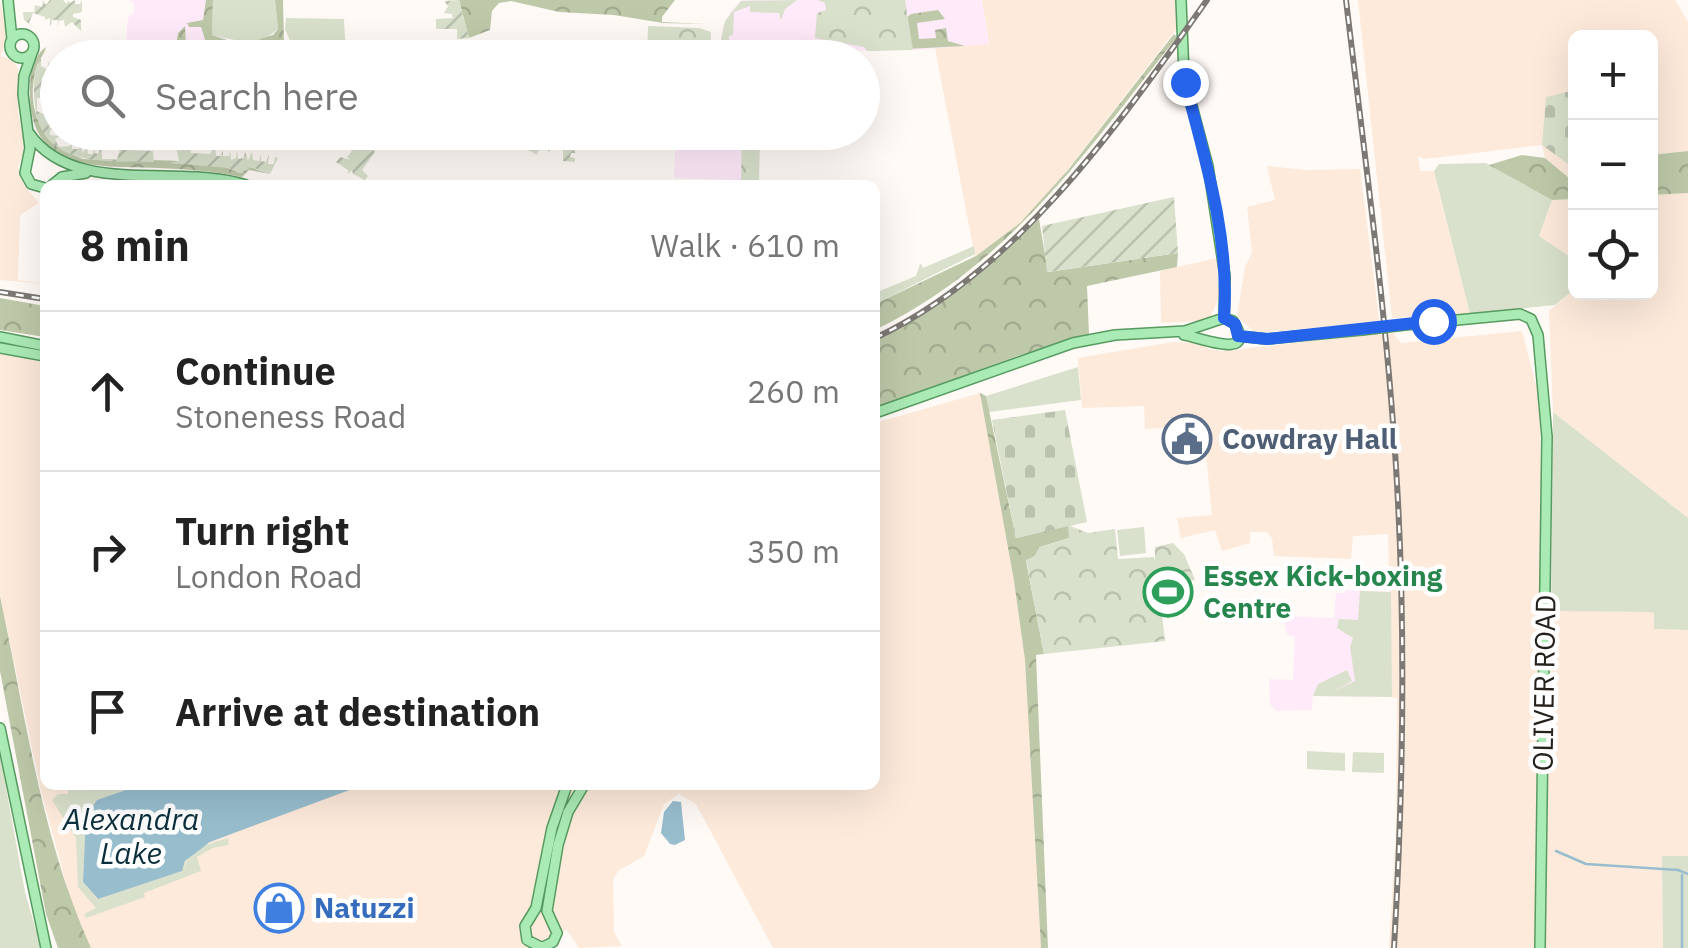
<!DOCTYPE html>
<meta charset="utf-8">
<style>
:root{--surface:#fff;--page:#f6f6f6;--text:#222;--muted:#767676;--line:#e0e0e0}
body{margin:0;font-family:"IBM Plex Sans",sans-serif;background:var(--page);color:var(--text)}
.controls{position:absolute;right:30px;top:30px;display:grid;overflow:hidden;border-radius:15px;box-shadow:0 10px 40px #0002}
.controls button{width:90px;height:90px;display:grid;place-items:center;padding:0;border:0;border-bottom:2px solid var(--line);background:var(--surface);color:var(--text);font:50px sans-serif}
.stop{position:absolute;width:30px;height:30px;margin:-22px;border:8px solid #2563eb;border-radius:50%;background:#fff}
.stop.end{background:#2563eb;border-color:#fff;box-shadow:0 2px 10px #0008}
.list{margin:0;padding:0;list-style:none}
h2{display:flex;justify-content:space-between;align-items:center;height:130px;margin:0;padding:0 40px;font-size:42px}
h2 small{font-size:32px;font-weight:400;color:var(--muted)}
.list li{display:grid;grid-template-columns:65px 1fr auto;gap:30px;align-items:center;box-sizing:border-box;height:160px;padding:0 40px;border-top:2px solid var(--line)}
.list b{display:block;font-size:38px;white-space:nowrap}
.list p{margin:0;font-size:32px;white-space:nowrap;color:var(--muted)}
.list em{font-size:32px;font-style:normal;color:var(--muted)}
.icon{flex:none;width:55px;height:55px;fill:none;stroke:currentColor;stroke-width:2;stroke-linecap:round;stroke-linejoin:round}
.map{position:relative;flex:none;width:1688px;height:948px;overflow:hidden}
.search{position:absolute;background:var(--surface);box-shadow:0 10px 40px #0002;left:40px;top:40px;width:840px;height:110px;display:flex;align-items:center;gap:25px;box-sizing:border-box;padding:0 35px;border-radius:55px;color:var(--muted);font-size:38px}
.panel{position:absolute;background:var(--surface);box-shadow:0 10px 40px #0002;left:40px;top:180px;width:840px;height:610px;border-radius:15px}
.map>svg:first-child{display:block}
</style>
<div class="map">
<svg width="1688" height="948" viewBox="0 0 1688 948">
<defs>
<pattern id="forest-crowns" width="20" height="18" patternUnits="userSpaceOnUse" patternTransform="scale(2.5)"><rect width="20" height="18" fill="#bec9a9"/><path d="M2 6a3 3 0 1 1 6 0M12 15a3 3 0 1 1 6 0" fill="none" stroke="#a3ac91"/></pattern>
<pattern id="cemetery-stones" width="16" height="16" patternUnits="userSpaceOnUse" patternTransform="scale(2.5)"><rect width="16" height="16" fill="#d9e1cc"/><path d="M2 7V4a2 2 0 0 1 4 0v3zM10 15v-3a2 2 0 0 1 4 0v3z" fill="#bac1af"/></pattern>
<pattern id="park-crowns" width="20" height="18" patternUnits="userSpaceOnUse" patternTransform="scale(2.5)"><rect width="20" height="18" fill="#d9e1cc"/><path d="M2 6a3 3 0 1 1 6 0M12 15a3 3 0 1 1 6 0" fill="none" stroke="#bac1af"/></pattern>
<pattern id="garden-furrows" width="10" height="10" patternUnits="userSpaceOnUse" patternTransform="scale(2.5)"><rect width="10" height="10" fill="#d9e1cc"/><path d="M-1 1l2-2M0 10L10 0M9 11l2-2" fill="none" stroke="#bac1af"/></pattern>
</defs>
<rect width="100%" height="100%" fill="#fffaf6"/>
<path fill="#fdeadb" d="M 0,0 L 7,35 L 1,56 L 13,60 L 18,69 L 18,113 L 25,148 L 18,167 L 24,185 L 39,203 L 20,215 L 18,280 L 45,284 L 0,280 Z
M 982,0 L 1181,0 L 1182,22 L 1055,186 L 1020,223 L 975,257 L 935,48 L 989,44 Z
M 1358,0 L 1675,0 L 1688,22 L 1688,151 L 1651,155 L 1650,38 L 1576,38 L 1575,183 L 1545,158 L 1542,145 L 1424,159 L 1418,156 L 1420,171 L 1434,171 L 1470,314 L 1392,318 Z
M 1267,166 L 1306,170 L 1360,169 L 1381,334 L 1393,333 L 1401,343 L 1522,331 L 1537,389 L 1540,423 L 1543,610 L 1650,612 L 1654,613 L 1654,629 L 1688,630 L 1688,856 L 1662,856 L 1663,948 L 1389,948 L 1396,832 L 1397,698 L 1392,697 L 1388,534 L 1353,536 L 1351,559 L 1274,556 L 1272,538 L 1267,532 L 1250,532 L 1250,543 L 1222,551 L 1215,530 L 1181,538 L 1177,518 L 1212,515 L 1206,454 L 1207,425 L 1145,429 L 1144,406 L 1082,408 L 1078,358 L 1173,342 L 1201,343 L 1209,349 L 1223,351 L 1373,334 L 1372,323 L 1256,333 L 1237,317 L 1245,267 L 1252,252 L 1247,207 L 1275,200 Z
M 1688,193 L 1688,518 L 1553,412 L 1549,311 L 1575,289 L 1576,292 L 1650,292 L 1651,195 Z
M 1575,199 L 1575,260 L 1539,236 L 1552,200 Z
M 1217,258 L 1219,298 L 1210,317 L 1203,321 L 1161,323 L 1160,271 Z
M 0,354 L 45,362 L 45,785 L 875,785 L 875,423 L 980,393 L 1014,581 L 1025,660 L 1041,948 L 773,948 L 696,804 L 679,794 L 664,804 L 644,856 L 618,871 L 613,880 L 614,932 L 622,946 L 579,948 L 566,929 L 554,948 L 91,948 L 73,909 L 41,791 L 0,596 Z"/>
<path fill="#ffeaf9" d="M 129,0 L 280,0 L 217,45 L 216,54 L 126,52 L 127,25 L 129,16 L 134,13 L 134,3 Z
M 742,0 L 982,0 L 989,44 L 916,50 L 810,51 L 809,57 L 718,58 L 723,26 L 731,11 Z
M 676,133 L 760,133 L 759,181 L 674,178 Z
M 1346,590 L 1391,592 L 1392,697 L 1313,696 L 1312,710 L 1276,711 L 1270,704 L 1269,679 L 1293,680 L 1295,636 L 1287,635 L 1283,616 L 1334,618 L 1336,593 L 1346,593 Z"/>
<path fill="#d9e1cc" d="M 213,0 L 275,0 L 278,29 L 257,45 L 212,35 Z
M 797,0 L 785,9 L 781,20 L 779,13 L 750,12 L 750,6 L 734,12 L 733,35 L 729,36 L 729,48 L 732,50 L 719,50 L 725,21 L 741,1 Z
M 286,18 L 344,19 L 345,39 L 351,44 L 351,57 L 297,57 L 285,29 Z
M 1486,163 L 1552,200 L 1539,236 L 1575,260 L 1575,289 L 1555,305 L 1470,314 L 1434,171 L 1439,164 Z
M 974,246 L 975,254 L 875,304 L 875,293 L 916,276 L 920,264 L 925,263 L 921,264 L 923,268 Z
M 1078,367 L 1081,400 L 989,412 L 986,396 Z
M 1553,412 L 1688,518 L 1688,630 L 1654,629 L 1654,613 L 1650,612 L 1551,611 Z
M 1144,527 L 1146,553 L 1120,556 L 1117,530 Z
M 1360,591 L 1391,592 L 1392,697 L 1313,696 L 1318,684 L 1347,670 L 1352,681 L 1332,692 L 1355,681 L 1350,647 L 1353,638 L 1337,628 L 1339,619 L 1358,620 Z
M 1307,751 L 1345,753 L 1345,771 L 1307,769 Z
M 1353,752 L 1384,753 L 1384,773 L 1352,772 Z
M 0,755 L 25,892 L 41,948 L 0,948 Z
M 46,785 L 140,785 L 97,800 L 86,816 L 83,882 L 97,899 L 182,871 C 189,850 209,843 229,838 L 228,845 L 213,848 L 197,857 L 201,871 L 144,893 L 145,897 L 86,918 L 84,914 L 96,908 L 78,887 L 76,838 L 52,800 L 58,794 L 68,794 L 68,790 L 51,790 Z
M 1662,856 L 1688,856 L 1688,948 L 1663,948 Z"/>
<path fill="url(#forest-crowns)" d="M 206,0 L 213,0 L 212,35 L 230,41 L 244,40 L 249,45 L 257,45 L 260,39 L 273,35 L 278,29 L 275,0 L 283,0 L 284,43 L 281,48 L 227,48 L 220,57 L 134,58 L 135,54 L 126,54 C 145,51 176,61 178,33 L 185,26 L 186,45 L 191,48 L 201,46 L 205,39 L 201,27 L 189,27 L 187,23 L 203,20 Z
M 459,0 L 675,0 L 662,17 L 662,22 L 707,24 L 663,23 L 614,15 L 559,12 L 511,1 L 499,3 L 492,11 L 490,30 L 469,38 Z
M 938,10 L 945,19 L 917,23 L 919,39 L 936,38 L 935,30 L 946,28 L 948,41 L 965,46 L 867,51 L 911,14 Z
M 1174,34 L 1177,37 C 1087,151 1009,265 875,330 L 875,304 L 976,256 L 1020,223 L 1068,170 Z
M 46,47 C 44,56 38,60 36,69 C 25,112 42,144 83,159 C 121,161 210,156 240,173 L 250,167 L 270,174 L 249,170 L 242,177 C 214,171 186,169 158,168 C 102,166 31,173 30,96 C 30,78 30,59 46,47 Z
M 1688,151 L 1688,193 L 1651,195 L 1651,155 Z
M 1522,155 L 1545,158 L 1575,183 L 1575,199 L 1552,200 L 1489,165 Z
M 1039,219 L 1048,272 L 1178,253 L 1177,267 L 1087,286 L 1089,334 L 1017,356 L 875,408 L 875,341 L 918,317 L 969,282 Z
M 0,298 L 45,306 L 45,337 L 0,330 Z
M 980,393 L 986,396 L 1016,538 L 1068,525 L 1071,534 L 1069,538 L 1040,547 L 1035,556 L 1026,561 L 1044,654 L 1036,655 L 1048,948 L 1041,948 L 1025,660 L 1014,581 Z
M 0,596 C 25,713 41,838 91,948 L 58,948 L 46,914 L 0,671 Z"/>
<path fill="url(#cemetery-stones)" d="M 1575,90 L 1576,90 L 1575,169 L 1542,145 L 1546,97 Z
M 1065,410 L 1087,522 L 1016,538 L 992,420 Z"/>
<path fill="url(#park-crowns)" d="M 818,0 L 905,0 L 913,50 L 867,51 L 864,47 L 815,38 L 817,13 L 826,10 L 825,3 Z
M 648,26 L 700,28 L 711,32 L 710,57 L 647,57 Z
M 742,133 L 760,134 L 759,181 L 741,180 Z
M 1068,525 L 1088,533 L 1115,529 L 1118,559 L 1154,557 L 1155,561 L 1155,547 L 1173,543 L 1184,554 L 1195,580 L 1159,586 L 1165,641 L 1044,654 L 1026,560 L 1035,556 L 1040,547 L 1069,538 Z"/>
<path fill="url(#garden-furrows)" d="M 43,0 L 46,5 L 50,0 L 63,0 L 67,4 L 68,0 L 70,3 L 75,0 L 75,4 L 80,4 L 82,0 L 82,12 L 73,14 L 73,17 L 81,20 L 81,31 L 72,22 L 65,27 L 64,20 L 59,21 L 57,28 L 58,20 L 52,20 L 50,27 L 50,18 L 45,20 L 45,17 L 33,13 L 29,23 L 35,28 L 24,20 L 23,12 L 34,12 L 35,5 L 42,7 Z
M 459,0 L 469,38 L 468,38 L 457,39 L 457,29 L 436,29 L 436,19 L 453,18 L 452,14 L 444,13 L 448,6 L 444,1 Z
M 41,58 L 41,66 L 47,69 L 49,61 L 50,65 L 56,65 L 57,60 L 57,74 L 42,77 L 43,83 L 49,83 L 43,84 L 43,89 L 48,90 L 40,90 L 40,95 L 45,98 L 37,98 L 37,111 L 43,114 L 45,107 L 46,113 L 51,113 L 52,107 L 53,113 L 57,113 L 57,123 L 48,127 L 57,129 L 50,130 L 50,135 L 60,136 L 55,139 L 59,147 L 70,146 L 72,142 L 72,149 L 79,149 L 80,144 L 83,153 L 87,145 L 88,154 L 93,154 L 95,145 L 95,153 L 98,154 L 102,145 L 102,159 L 117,160 L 121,145 L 113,144 L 121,143 L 121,137 L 113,135 L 128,133 L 128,150 L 153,151 L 154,162 C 106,161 40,168 35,104 C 33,88 33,71 41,58 Z
M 174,132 L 189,137 L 191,153 L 210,154 L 215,144 L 216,156 L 221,156 L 223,150 L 223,156 L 229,156 L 230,150 L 231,160 L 236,158 L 237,150 L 238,159 L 244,158 L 245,151 L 248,161 L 252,152 L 253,160 L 259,161 L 261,154 L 261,161 L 266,162 L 269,155 L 268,164 L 274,164 L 275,157 L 278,158 L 270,174 L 251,167 L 241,173 L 229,168 L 169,163 L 179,161 L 176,146 L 179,143 L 174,143 L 174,135 L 170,135 Z
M 364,132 L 389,133 L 382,143 L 376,138 L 376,133 L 368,144 L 375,152 L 362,170 L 368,176 L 361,185 L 363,179 L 353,174 L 352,170 L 348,174 L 348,170 L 336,162 L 332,167 L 340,157 L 351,160 L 347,157 L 352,151 L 348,148 L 350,145 L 353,147 L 361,139 L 365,142 Z
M 531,133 L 546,133 L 547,143 L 550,144 L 551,139 L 564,140 L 565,134 L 575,134 L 575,142 L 571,142 L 570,145 L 576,153 L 571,153 L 570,157 L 575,158 L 575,162 L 563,161 L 563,147 L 550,149 L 549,152 L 547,149 L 538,151 L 537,155 L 526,149 L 528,138 L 525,136 Z
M 1174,197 L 1178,253 L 1047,272 L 1042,226 Z"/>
<path fill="#98bece" d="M 140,785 L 363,785 L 210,842 L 185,861 L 182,871 L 98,899 L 83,882 L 86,816 L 97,800 Z
M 673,801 L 681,802 L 685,840 L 675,845 L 670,844 L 661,833 L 664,812 Z"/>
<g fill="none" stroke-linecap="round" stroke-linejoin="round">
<path stroke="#98bece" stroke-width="2.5" d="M 1556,851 L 1586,864 L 1678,870 L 1688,874
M 1682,948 L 1682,875"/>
<g stroke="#569b60" stroke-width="12">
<path id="major" d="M 8,0 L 12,39
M 1181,0 L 1184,76 L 1208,166 L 1225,276 L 1224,318
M10 46a12 12 0 1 1 24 0a12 12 0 1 1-24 0Z
M 32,53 L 24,76 L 23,94 L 30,148 L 25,173 L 31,184 L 45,188
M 29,133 C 74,198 178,163 246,185
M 52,185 L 62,177 L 86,173
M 1405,325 L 1520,314 L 1531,319 L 1538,335 L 1547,437 L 1540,948
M 1184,335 C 1196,336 1260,363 1233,321 L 1224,318
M 1238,336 L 1267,339 L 1362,330
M 0,337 L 45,346
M 0,348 L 45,356
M 875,413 L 1073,343 L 1115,335 L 1185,331 L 1224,318
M 0,728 L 46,948
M 541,947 L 527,940 L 525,926 L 536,908 L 552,828 L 567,785
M 541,948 L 553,942 L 557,933 L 547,911 L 558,845 L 568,812 L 584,785"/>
</g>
<use href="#major" stroke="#aaeab5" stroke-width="9"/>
<g stroke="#7c7874" stroke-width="6">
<path id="rail" d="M 1346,0 C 1365,161 1388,322 1397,484 C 1406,639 1403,794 1394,948
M 0,292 L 45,299
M 875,338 C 1016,272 1119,124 1207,0"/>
</g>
<use href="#rail" stroke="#fff" stroke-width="2.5" stroke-dasharray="8" stroke-linecap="butt"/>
<g stroke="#569b60" stroke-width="12" stroke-linecap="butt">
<path id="major-bridge" d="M 1362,330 L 1405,325"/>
</g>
<use href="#major-bridge" stroke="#aaeab5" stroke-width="9"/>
</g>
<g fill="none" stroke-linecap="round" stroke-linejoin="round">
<path stroke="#2563eb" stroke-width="12" d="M 1185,82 C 1205,159 1230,238 1224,318 L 1235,324 L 1238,336 L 1267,339 L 1433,321"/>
</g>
<defs>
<g id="civic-ring" transform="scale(2.5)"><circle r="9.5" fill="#fff" stroke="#5c6f8a" stroke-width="1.5"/><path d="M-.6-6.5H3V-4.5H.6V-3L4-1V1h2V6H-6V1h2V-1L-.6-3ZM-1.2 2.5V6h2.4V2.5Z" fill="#5c6f8a"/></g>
<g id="stadium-ring" transform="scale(2.5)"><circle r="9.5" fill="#fff" stroke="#2e9e5b" stroke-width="1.5"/><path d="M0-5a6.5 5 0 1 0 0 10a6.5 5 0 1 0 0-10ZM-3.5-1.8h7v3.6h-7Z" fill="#2e9e5b"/></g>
<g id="shop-ring" transform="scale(2.5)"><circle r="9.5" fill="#fff" stroke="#3f7fe0" stroke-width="1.5"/><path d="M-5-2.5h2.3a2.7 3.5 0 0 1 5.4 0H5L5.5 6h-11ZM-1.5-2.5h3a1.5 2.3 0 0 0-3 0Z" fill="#3f7fe0"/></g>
</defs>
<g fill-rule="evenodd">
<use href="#civic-ring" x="1187" y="439"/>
<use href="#stadium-ring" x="1168" y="592"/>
<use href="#shop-ring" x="279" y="908"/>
</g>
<g text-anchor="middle" stroke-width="9" stroke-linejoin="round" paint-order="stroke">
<g font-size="28" font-weight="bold" fill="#4e5e75" stroke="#fff" text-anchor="start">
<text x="1222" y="449">Cowdray Hall</text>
</g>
<g font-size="28" font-weight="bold" fill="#27864d" stroke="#fff" text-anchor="start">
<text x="1203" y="586">Essex Kick-boxing<tspan x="1203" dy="32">Centre</tspan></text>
</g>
<g font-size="28" fill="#25211d" stroke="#fff">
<text transform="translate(1544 683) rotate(-89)" y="10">OLIVER ROAD</text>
</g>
<g font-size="28" font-weight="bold" fill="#366cbe" stroke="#fff" text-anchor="start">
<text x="314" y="918">Natuzzi</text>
</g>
<g font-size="30" font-style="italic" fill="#0b2f3c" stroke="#fff">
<text x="131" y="830">Alexandra<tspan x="131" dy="34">Lake</tspan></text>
</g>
</g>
</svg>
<div class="controls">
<button>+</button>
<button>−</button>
<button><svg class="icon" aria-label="locate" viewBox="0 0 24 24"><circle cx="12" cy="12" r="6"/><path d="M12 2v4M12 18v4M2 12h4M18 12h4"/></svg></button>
</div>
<div class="stop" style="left:1433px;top:321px"></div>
<div class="stop end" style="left:1185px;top:82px"></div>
<div class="search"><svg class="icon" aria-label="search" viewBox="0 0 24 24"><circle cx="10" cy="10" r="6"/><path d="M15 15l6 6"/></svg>Search here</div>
<section class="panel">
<h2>8 min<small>Walk · 610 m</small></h2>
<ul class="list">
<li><svg class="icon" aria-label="ahead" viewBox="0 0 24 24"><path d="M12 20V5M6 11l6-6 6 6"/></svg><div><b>Continue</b><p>Stoneness Road</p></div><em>260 m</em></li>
<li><svg class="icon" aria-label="right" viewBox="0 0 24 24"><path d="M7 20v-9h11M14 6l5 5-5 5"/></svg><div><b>Turn right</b><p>London Road</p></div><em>350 m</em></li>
<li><svg class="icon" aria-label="arrive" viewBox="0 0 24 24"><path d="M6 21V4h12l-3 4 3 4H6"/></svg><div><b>Arrive at destination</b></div></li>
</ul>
</section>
</div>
